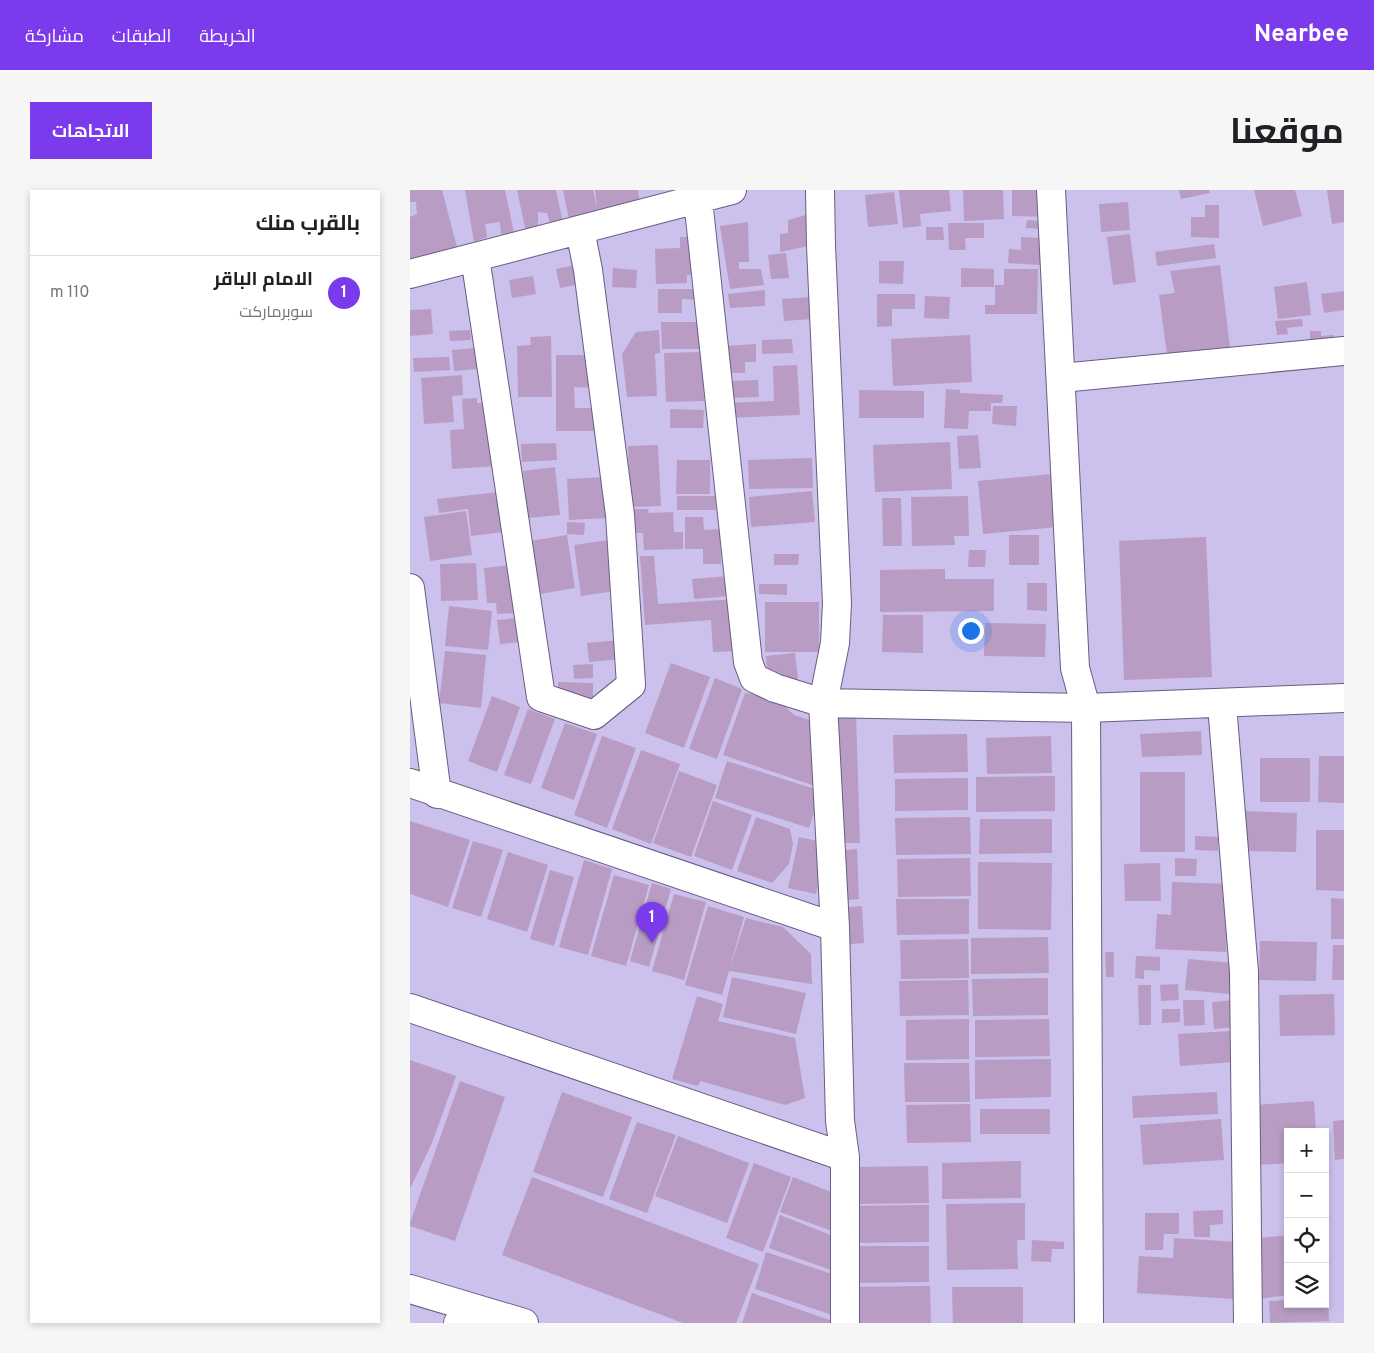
<!DOCTYPE html>
<html lang="ar">
<meta charset="utf-8">
<style>
:root{--surface:#fff;--page:#f6f6f6;--text:#202124;--muted:#757577;--line:#e0e0e0;--accent:#7c3aed}
body{margin:0;font-family:Overpass,Cairo,sans-serif;background:var(--page);color:var(--text);direction:rtl}
.controls{position:absolute;right:15px;bottom:15px;display:grid;overflow:hidden;border-radius:0px;box-shadow:0 2px 8px #0003}
.controls button{width:45px;height:45px;display:grid;place-items:center;padding:0;border:0;border-bottom:1px solid var(--line);background:var(--surface);color:var(--text);font:25px sans-serif}
.you{position:absolute;left:560px;top:440px;width:18px;height:18px;margin:-12px;border:4px solid #fff;border-radius:50%;background:#1a73e8;box-shadow:0 0 0 8px #1a73e833}
.badge{display:grid;place-items:center;width:32px;height:32px;border-radius:50%;background:var(--accent);color:#fff;font-size:16px;font-weight:700}
.pin{position:absolute;translate:-50% -41px;filter:drop-shadow(0 1px 2px #0008)}
.pin::after{content:'';position:absolute;top:26px;width:18px;height:15px;background:inherit;clip-path:polygon(0 0,100% 0,50% 100%)}
.list{margin:0;padding:0;list-style:none}
h2{display:flex;justify-content:space-between;align-items:center;height:65px;margin:0;padding:0 20px;font-size:21px}
h2 small{font-size:16px;font-weight:400;color:var(--muted)}
.list li{display:grid;grid-template-columns:32px 1fr auto;gap:15px;align-items:center;box-sizing:border-box;height:75px;padding:0 20px;border-top:1px solid var(--line)}
.list b{display:block;font-size:19px;white-space:nowrap}
.list p{margin:0;font-size:16px;white-space:nowrap;color:var(--muted)}
.list em{font-size:16px;font-style:normal;color:var(--muted)}
.icon{flex:none;width:28px;height:28px;fill:none;stroke:currentColor;stroke-width:2;stroke-linecap:round;stroke-linejoin:round}
.map{position:relative;flex:none;width:934px;height:1133px;overflow:hidden;direction:ltr;border-radius:0px}
header{display:flex;align-items:center;gap:30px;box-sizing:border-box;height:70px;padding:0 25px;background:var(--accent);color:#fff}
header strong{font-size:24px}
nav{display:flex;gap:28px;margin-inline-start:auto;font-size:18px}
.intro{display:flex;align-items:center;justify-content:space-between;box-sizing:border-box;height:120px;padding:0 30px}
h1{margin:0;font-size:35px}
.button{padding:12px 22px;border-radius:0px;background:var(--accent);color:#fff;font-size:18px;font-weight:700}
main{display:flex;gap:30px;padding:0 30px}
aside{flex:1;background:var(--surface);border-radius:0px;box-shadow:0 2px 8px #0003}
.map>svg:first-child{display:block}
</style>
<header>
<strong>Nearbee</strong>
<nav><a>الخريطة</a><a>الطبقات</a><a>مشاركة</a></nav>
</header>
<div class="intro"><h1>موقعنا</h1><a class="button">الاتجاهات</a></div>
<main>
<div class="map">
<svg width="934" height="1133" viewBox="0 0 934 1133">
<rect width="100%" height="100%" fill="#ccc0ed"/>
<path fill="#b89cc3" d="M 0,0 L 32,0 L 49,65 L 0,76 L 0,27 L 7,24 L 6,12 L 0,12 Z
M 55,0 L 95,0 L 104,43 L 91,44 L 90,32 L 75,34 L 77,47 L 64,52 Z
M 107,0 L 146,0 L 153,33 L 140,34 L 137,23 L 128,22 L 128,41 L 116,42 Z
M 153,0 L 183,0 L 187,19 L 185,0 L 228,0 L 230,13 L 160,34 Z
M 489,0 L 539,0 L 541,21 L 510,24 L 511,36 L 493,38 Z
M 553,0 L 593,0 L 594,29 L 554,31 Z
M 602,0 L 636,0 L 635,27 L 602,26 Z
M 769,0 L 799,0 L 800,3 L 771,9 Z
M 844,0 L 885,0 L 892,26 L 853,36 Z
M 917,0 L 934,0 L 934,32 L 922,34 Z
M 484,2 L 488,34 L 458,37 L 455,5 Z
M 718,12 L 720,40 L 691,42 L 689,14 Z
M 795,15 L 809,15 L 809,48 L 781,47 L 781,27 L 795,27 Z
M 403,23 L 403,55 L 370,62 L 370,44 L 378,43 L 378,30 Z
M 617,30 L 632,31 L 631,39 L 616,38 Z
M 338,32 L 339,72 L 329,72 L 329,79 L 351,79 L 354,95 L 320,99 L 310,36 Z
M 538,33 L 574,33 L 574,48 L 555,48 L 556,60 L 539,60 Z
M 516,37 L 533,37 L 534,50 L 516,50 Z
M 720,44 L 726,92 L 703,95 L 697,47 Z
M 270,47 L 285,47 L 286,84 L 277,85 L 277,93 L 246,94 L 245,59 L 270,58 Z
M 611,47 L 631,48 L 630,75 L 598,73 L 599,59 L 611,60 Z
M 804,54 L 806,68 L 747,76 L 745,62 Z
M 376,63 L 379,88 L 361,89 L 358,65 Z
M 469,71 L 494,71 L 493,94 L 469,93 Z
M 170,74 L 174,93 L 150,98 L 146,79 Z
M 810,75 L 821,166 L 758,173 L 749,105 L 765,103 L 760,81 Z
M 203,78 L 227,80 L 226,98 L 202,97 Z
M 551,78 L 584,79 L 584,97 L 551,97 Z
M 594,79 L 628,79 L 627,124 L 575,124 L 575,115 L 585,115 L 585,95 L 594,95 Z
M 123,86 L 126,104 L 102,108 L 99,90 Z
M 897,92 L 901,125 L 868,129 L 864,97 Z
M 248,99 L 288,99 L 288,110 L 272,109 L 272,123 L 248,123 Z
M 355,100 L 355,116 L 320,118 L 318,104 Z
M 934,101 L 934,120 L 914,123 L 911,104 Z
M 467,104 L 505,104 L 505,119 L 482,119 L 482,136 L 467,137 Z
M 515,106 L 540,107 L 539,129 L 514,128 Z
M 401,107 L 402,129 L 374,131 L 372,109 Z
M 21,119 L 23,144 L 0,146 L 0,120 Z
M 892,129 L 893,136 L 877,138 L 878,144 L 867,145 L 865,131 Z
M 251,132 L 291,132 L 291,159 L 252,159 Z
M 60,140 L 61,150 L 40,151 L 39,141 Z
M 249,140 L 250,163 L 245,164 L 247,206 L 217,207 L 212,164 L 226,142 Z
M 900,141 L 911,141 L 911,146 L 924,145 L 924,154 L 900,154 Z
M 560,145 L 562,192 L 483,196 L 481,149 Z
M 141,146 L 142,207 L 108,207 L 107,156 L 121,155 L 120,147 Z
M 382,149 L 383,163 L 352,164 L 352,150 Z
M 346,154 L 346,172 L 335,172 L 335,183 L 317,183 L 315,156 Z
M 75,157 L 77,178 L 44,181 L 42,160 Z
M 293,162 L 294,211 L 256,212 L 254,163 Z
M 146,165 L 185,165 L 186,198 L 164,197 L 165,218 L 190,218 L 190,241 L 146,241 Z
M 39,167 L 40,180 L 4,182 L 3,168 Z
M 387,175 L 390,225 L 318,228 L 318,213 L 364,211 L 363,176 Z
M 52,185 L 53,205 L 42,206 L 44,232 L 14,234 L 11,188 Z
M 348,190 L 349,207 L 319,208 L 318,191 Z
M 536,199 L 550,200 L 550,203 L 593,205 L 592,213 L 581,213 L 581,221 L 559,221 L 558,239 L 534,238 Z
M 449,200 L 514,201 L 514,228 L 449,228 Z
M 67,208 L 67,213 L 75,213 L 87,276 L 42,279 L 40,240 L 54,239 L 52,209 Z
M 583,216 L 607,216 L 606,236 L 582,234 Z
M 260,219 L 294,220 L 293,238 L 260,238 Z
M 568,245 L 571,278 L 549,279 L 547,246 Z
M 540,252 L 542,299 L 465,302 L 463,255 Z
M 146,253 L 147,270 L 112,272 L 111,254 Z
M 248,255 L 251,316 L 220,317 L 218,256 Z
M 402,268 L 403,298 L 339,299 L 338,270 Z
M 267,270 L 300,270 L 300,304 L 266,304 Z
M 145,277 L 150,325 L 118,328 L 113,281 Z
M 642,284 L 647,337 L 573,344 L 568,291 Z
M 195,287 L 197,328 L 159,330 L 157,289 Z
M 402,301 L 405,332 L 341,337 L 339,307 Z
M 89,302 L 94,342 L 61,346 L 58,319 L 29,323 L 27,309 Z
M 267,306 L 305,306 L 306,320 L 267,320 Z
M 558,306 L 559,346 L 544,346 L 545,355 L 502,356 L 501,307 Z
M 472,308 L 491,308 L 492,356 L 473,356 Z
M 224,319 L 238,319 L 239,323 L 263,322 L 264,342 L 273,342 L 273,359 L 234,360 L 233,343 L 224,343 Z
M 56,321 L 62,365 L 20,371 L 14,327 Z
M 275,327 L 293,327 L 294,340 L 310,339 L 311,374 L 293,374 L 293,359 L 275,359 Z
M 157,332 L 175,333 L 174,345 L 157,344 Z
M 157,345 L 165,398 L 130,404 L 121,351 Z
M 599,345 L 629,345 L 629,375 L 599,375 Z
M 796,347 L 802,487 L 714,490 L 709,351 Z
M 198,350 L 205,401 L 171,406 L 164,355 Z
M 559,360 L 576,360 L 575,377 L 558,377 Z
M 364,364 L 389,364 L 388,375 L 364,375 Z
M 230,366 L 244,366 L 248,414 L 327,409 L 330,461 L 303,462 L 301,430 L 235,435 Z
M 66,373 L 68,410 L 31,411 L 30,374 Z
M 101,375 L 105,423 L 87,424 L 86,413 L 77,413 L 74,378 Z
M 535,379 L 535,389 L 584,389 L 584,421 L 470,422 L 470,380 Z
M 319,386 L 321,406 L 284,409 L 282,389 Z
M 617,393 L 637,393 L 637,421 L 617,420 Z
M 349,394 L 377,394 L 377,405 L 349,404 Z
M 355,412 L 409,412 L 409,462 L 355,462 Z
M 39,416 L 82,421 L 78,460 L 35,456 Z
M 473,425 L 513,425 L 513,463 L 472,462 Z
M 116,427 L 118,451 L 90,454 L 87,430 Z
M 575,433 L 636,434 L 635,467 L 574,466 Z
M 210,450 L 212,469 L 179,472 L 177,453 Z
M 35,461 L 76,465 L 71,518 L 29,513 Z
M 385,463 L 388,489 L 358,492 L 356,466 Z
M 261,473 L 300,487 L 274,558 L 235,543 Z
M 183,474 L 183,488 L 164,489 L 163,475 Z
M 305,488 L 332,499 L 307,569 L 279,559 Z
M 148,492 L 183,493 L 183,509 L 148,509 Z
M 335,503 L 364,506 L 384,525 L 409,533 L 414,599 L 313,565 Z
M 82,506 L 110,517 L 87,582 L 58,571 Z
M 118,519 L 145,529 L 121,594 L 94,585 Z
M 446,523 L 450,653 L 425,653 L 416,525 Z
M 155,533 L 187,544 L 164,610 L 131,598 Z
M 791,541 L 792,565 L 732,567 L 730,544 Z
M 557,544 L 558,582 L 484,583 L 483,545 Z
M 192,546 L 226,558 L 197,638 L 164,625 Z
M 641,546 L 642,583 L 577,584 L 576,548 Z
M 231,560 L 270,574 L 241,654 L 202,639 Z
M 909,566 L 934,566 L 934,613 L 908,612 Z
M 850,568 L 900,568 L 900,612 L 850,612 Z
M 317,571 L 411,601 L 399,638 L 305,608 Z
M 269,581 L 307,595 L 281,667 L 243,653 Z
M 730,582 L 775,582 L 775,662 L 730,662 Z
M 645,586 L 645,621 L 566,622 L 566,587 Z
M 558,588 L 558,620 L 485,621 L 485,589 Z
M 303,611 L 342,625 L 322,680 L 284,666 Z
M 833,621 L 887,623 L 886,662 L 832,661 Z
M 346,627 L 380,639 L 383,654 L 379,674 L 362,693 L 327,681 Z
M 560,627 L 561,664 L 486,665 L 485,628 Z
M 570,629 L 642,629 L 642,663 L 569,664 Z
M 0,631 L 60,650 L 38,717 L 0,704 Z
M 906,640 L 934,640 L 934,701 L 906,700 Z
M 785,646 L 808,647 L 808,661 L 785,660 Z
M 389,647 L 417,653 L 406,704 L 378,698 Z
M 63,651 L 93,660 L 71,727 L 42,718 Z
M 447,659 L 449,709 L 429,711 L 426,661 Z
M 98,662 L 138,675 L 117,742 L 77,729 Z
M 560,668 L 561,706 L 488,707 L 487,669 Z
M 765,668 L 787,669 L 786,686 L 765,686 Z
M 174,670 L 202,679 L 178,765 L 149,757 Z
M 568,672 L 642,673 L 641,740 L 568,739 Z
M 750,673 L 751,711 L 715,711 L 714,674 Z
M 140,680 L 164,687 L 144,756 L 120,749 Z
M 204,685 L 239,695 L 216,776 L 181,766 Z
M 762,692 L 819,694 L 816,762 L 745,759 L 747,724 L 761,725 Z
M 242,693 L 261,699 L 239,777 L 220,771 Z
M 264,704 L 296,712 L 274,790 L 242,781 Z
M 921,708 L 934,709 L 934,749 L 921,749 Z
M 486,709 L 559,709 L 559,744 L 487,745 Z
M 298,716 L 334,727 L 320,777 L 336,728 L 373,737 L 401,764 L 402,794 L 319,781 L 312,805 L 275,795 Z
M 452,716 L 454,753 L 431,755 L 428,718 Z
M 638,747 L 639,783 L 561,784 L 561,748 Z
M 558,749 L 559,788 L 491,789 L 490,750 Z
M 850,751 L 907,752 L 906,791 L 849,790 Z
M 923,755 L 934,755 L 934,790 L 922,790 Z
M 695,762 L 704,762 L 704,787 L 696,787 Z
M 726,766 L 750,767 L 750,781 L 734,780 L 734,789 L 725,788 Z
M 778,769 L 823,773 L 820,804 L 775,800 Z
M 322,787 L 396,803 L 386,844 L 313,827 Z
M 638,788 L 638,825 L 563,826 L 562,789 Z
M 558,790 L 559,825 L 490,826 L 489,791 Z
M 768,794 L 769,810 L 751,811 L 750,795 Z
M 728,795 L 741,795 L 741,835 L 729,835 Z
M 924,804 L 925,845 L 870,846 L 869,805 Z
M 287,806 L 313,814 L 308,831 L 385,848 L 395,908 L 375,915 L 290,891 L 288,896 L 262,889 Z
M 773,810 L 794,810 L 795,835 L 774,836 Z
M 825,810 L 828,837 L 804,839 L 802,812 Z
M 752,819 L 770,819 L 770,832 L 752,833 Z
M 559,829 L 559,869 L 496,870 L 496,830 Z
M 639,829 L 640,866 L 565,867 L 565,830 Z
M 822,841 L 824,872 L 770,876 L 768,844 Z
M 641,869 L 641,907 L 565,909 L 565,870 Z
M 0,870 L 46,886 L 22,953 L 0,999 Z
M 494,873 L 559,873 L 560,912 L 495,912 Z
M 50,891 L 95,907 L 45,1051 L 0,1036 L 0,1033 Z
M 152,902 L 222,927 L 193,1007 L 123,982 Z
M 807,902 L 808,924 L 723,928 L 722,906 Z
M 904,911 L 906,942 L 878,942 L 878,973 L 848,975 L 845,915 Z
M 560,914 L 561,952 L 497,953 L 496,915 Z
M 570,919 L 640,919 L 640,944 L 570,944 Z
M 811,929 L 814,970 L 733,975 L 730,935 Z
M 934,930 L 934,969 L 925,970 L 923,931 Z
M 227,932 L 266,945 L 237,1023 L 199,1009 Z
M 268,946 L 339,973 L 317,1033 L 245,1006 Z
M 611,971 L 611,1008 L 532,1009 L 532,973 Z
M 344,973 L 381,987 L 353,1062 L 316,1048 Z
M 518,976 L 519,1013 L 440,1014 L 439,977 Z
M 122,987 L 349,1074 L 326,1133 L 273,1133 L 92,1065 Z
M 383,987 L 421,1002 L 430,1044 L 370,1022 Z
M 615,1013 L 615,1050 L 607,1050 L 608,1079 L 537,1080 L 536,1014 Z
M 519,1015 L 519,1052 L 440,1053 L 440,1016 Z
M 813,1020 L 813,1034 L 800,1035 L 800,1047 L 784,1047 L 783,1021 Z
M 735,1023 L 769,1023 L 769,1044 L 754,1044 L 753,1060 L 735,1060 Z
M 370,1025 L 431,1049 L 432,1084 L 359,1058 Z
M 878,1045 L 878,1105 L 848,1109 L 841,1049 Z
M 764,1048 L 828,1052 L 824,1109 L 727,1103 L 729,1066 L 763,1068 Z
M 622,1050 L 654,1052 L 654,1059 L 642,1059 L 641,1072 L 621,1071 Z
M 440,1056 L 519,1056 L 519,1092 L 440,1093 Z
M 356,1062 L 434,1088 L 422,1125 L 345,1099 Z
M 520,1096 L 521,1133 L 442,1133 L 441,1097 Z
M 542,1097 L 613,1097 L 613,1133 L 543,1133 Z
M 342,1103 L 428,1133 L 332,1133 Z
M 915,1109 L 918,1109 L 919,1131 L 860,1133 L 859,1111 L 878,1110 L 878,1114 L 915,1114 Z"/>
<g fill="none" stroke-linecap="round" stroke-linejoin="round">
<g stroke="#685d84" stroke-width="30">
<path id="street" d="M 410,0 L 411,56 L 427,413 L 425,453 L 413,513 L 425,737 L 430,931 L 435,967 L 435,1133
M 288,10 L 338,472 L 344,488 L 365,498 L 413,513 L 676,518 L 934,508
M 65,67 L 131,507 L 184,525 L 221,495 L 210,325 L 178,80 L 170,40
M 0,84 L 322,0
M 651,188 L 934,161
M 0,398 L 27,604
M 812,515 L 834,782 L 838,1133
M 0,593 L 425,737
M 0,818 L 435,967
M 48,1133 L 87,1127"/>
</g>
<g stroke="#685d84" stroke-width="30">
<path id="secondary" d="M 641,0 L 665,478 L 676,518 L 679,1133
M 0,1099 L 114,1133"/>
</g>
<use href="#street" stroke="#fff" stroke-width="28"/>
<use href="#secondary" stroke="#fff" stroke-width="28"/>
</g>
</svg>
<div class="controls">
<button>+</button>
<button>−</button>
<button><svg class="icon" aria-label="locate" viewBox="0 0 24 24"><circle cx="12" cy="12" r="6"/><path d="M12 2v4M12 18v4M2 12h4M18 12h4"/></svg></button>
<button><svg class="icon" aria-label="layers" viewBox="0 0 24 24"><path d="M12 4l9 5-9 5-9-5zM3 14l9 5 9-5"/></svg></button>
</div>
<div class="you"></div>
<div class="pin badge" style="left:242px;top:753px">1</div>
</div>
<aside>
<h2>بالقرب منك<small></small></h2>
<ul class="list">
<li><span class="badge">1</span><div><b>الامام الباقر</b><p>سوبرماركت</p></div><em>110 m</em></li>
</ul>
</aside>
</main>
